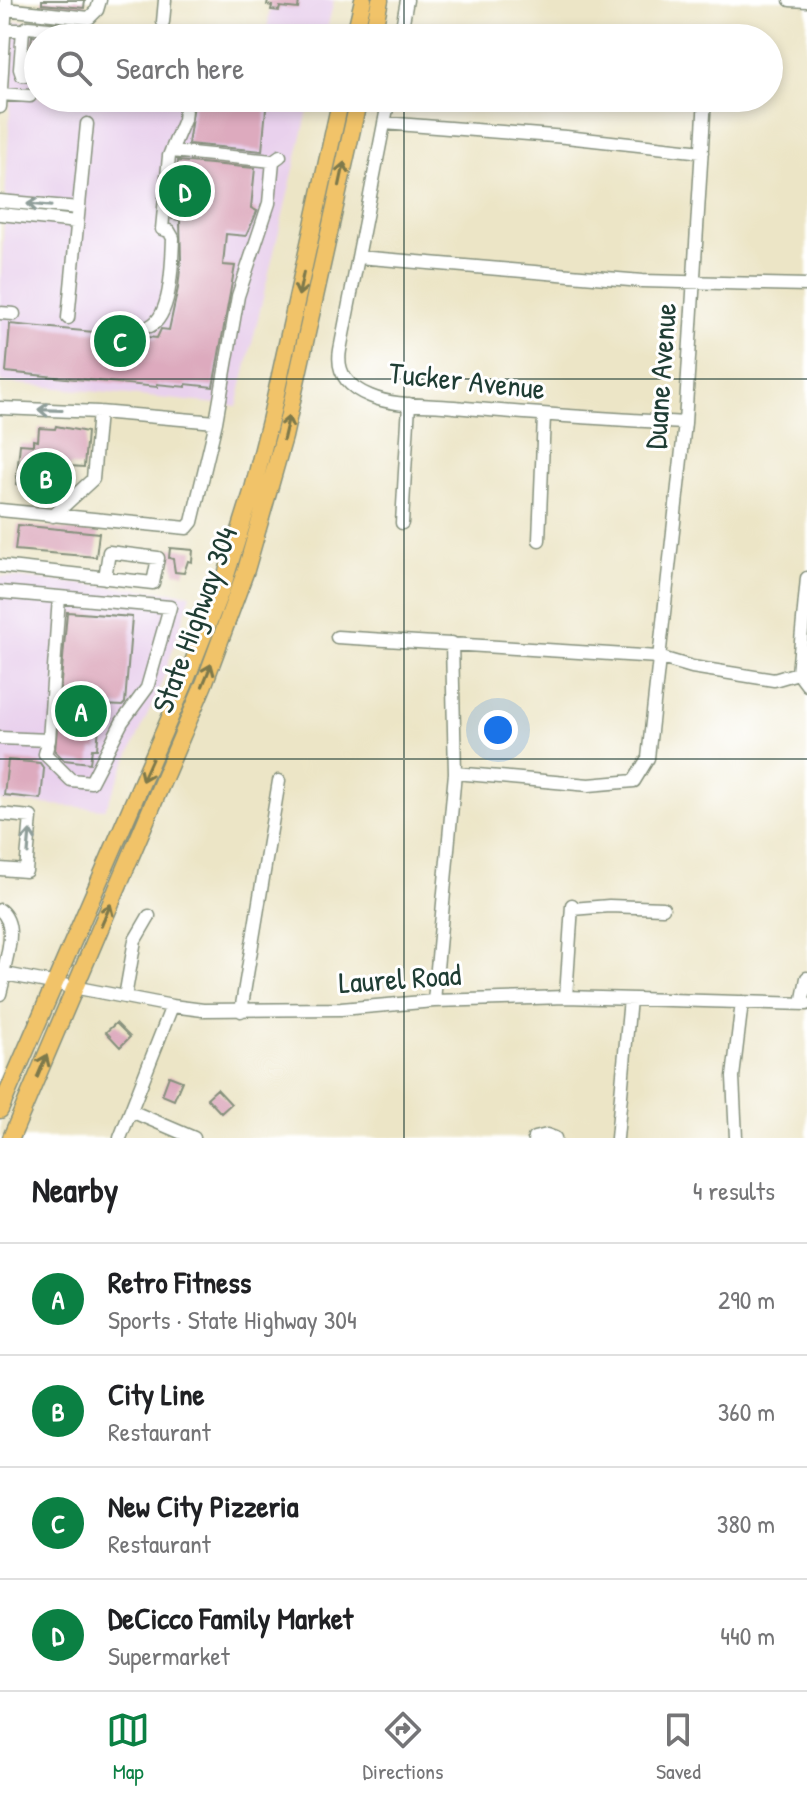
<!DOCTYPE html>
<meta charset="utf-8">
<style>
:root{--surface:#fff;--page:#f6f6f6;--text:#202124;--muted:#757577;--line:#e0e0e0;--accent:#0b8043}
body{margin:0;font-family:"Patrick Hand",sans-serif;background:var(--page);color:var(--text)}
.you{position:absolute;left:498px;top:730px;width:28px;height:28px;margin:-20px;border:6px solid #fff;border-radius:50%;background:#1a73e8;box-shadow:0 0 0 12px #1a73e833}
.badge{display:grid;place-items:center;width:52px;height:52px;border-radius:50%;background:var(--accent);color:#fff;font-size:26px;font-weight:700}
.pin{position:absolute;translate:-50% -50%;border:4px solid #fff;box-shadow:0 2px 8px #0006}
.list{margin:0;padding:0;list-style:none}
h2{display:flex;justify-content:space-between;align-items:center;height:104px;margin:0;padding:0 32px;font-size:34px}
h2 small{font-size:26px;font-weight:400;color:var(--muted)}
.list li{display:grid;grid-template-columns:52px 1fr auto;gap:24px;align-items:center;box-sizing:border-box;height:112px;padding:0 32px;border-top:2px solid var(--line)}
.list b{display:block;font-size:30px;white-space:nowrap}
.list p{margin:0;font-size:26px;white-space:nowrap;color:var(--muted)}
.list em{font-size:26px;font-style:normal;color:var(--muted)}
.icon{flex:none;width:44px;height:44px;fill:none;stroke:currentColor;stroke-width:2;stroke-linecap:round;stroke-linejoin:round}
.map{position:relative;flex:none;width:807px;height:1138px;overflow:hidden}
.search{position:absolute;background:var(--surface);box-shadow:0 4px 12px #0003;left:24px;right:24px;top:24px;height:88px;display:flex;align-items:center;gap:20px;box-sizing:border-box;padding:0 28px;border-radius:44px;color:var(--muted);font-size:30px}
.sheet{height:552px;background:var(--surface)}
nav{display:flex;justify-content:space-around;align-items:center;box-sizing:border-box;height:112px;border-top:2px solid var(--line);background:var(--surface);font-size:22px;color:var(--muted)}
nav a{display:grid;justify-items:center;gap:4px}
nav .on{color:var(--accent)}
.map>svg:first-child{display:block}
</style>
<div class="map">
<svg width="807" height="1138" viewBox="0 0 807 1138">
<rect width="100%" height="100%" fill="#fff"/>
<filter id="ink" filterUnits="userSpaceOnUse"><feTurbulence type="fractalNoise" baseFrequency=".0125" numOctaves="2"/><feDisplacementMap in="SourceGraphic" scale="16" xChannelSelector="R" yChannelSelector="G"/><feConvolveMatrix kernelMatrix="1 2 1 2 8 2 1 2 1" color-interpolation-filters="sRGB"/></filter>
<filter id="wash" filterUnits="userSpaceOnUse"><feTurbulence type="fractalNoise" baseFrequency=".006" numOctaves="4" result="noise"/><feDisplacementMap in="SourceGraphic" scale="32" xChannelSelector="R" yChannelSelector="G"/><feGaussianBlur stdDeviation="1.8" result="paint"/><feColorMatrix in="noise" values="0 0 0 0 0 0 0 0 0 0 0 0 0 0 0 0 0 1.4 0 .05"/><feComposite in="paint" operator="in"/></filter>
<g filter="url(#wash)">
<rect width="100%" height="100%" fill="#ece5c6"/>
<path fill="#e9d1ed" d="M 271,0 L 334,0 L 325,38 L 266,38 Z
M 15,21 L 192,38 L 38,38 L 38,98 L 311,98 L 237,406 L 0,382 L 0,293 Z
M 0,576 L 191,594 L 161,685 L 105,809 L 0,801 Z"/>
<g id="blocks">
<path fill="#ddaabe" d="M 42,0 L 85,0 L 84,8 L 42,4 Z
M 268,0 L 299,0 L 298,9 L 280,7 L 279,11 L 271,10 L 272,6 L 267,5 Z
M 32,36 L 38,37 L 38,69 L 29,67 Z
M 195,98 L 267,98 L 262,151 L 188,144 Z
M 178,161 L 255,168 L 251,208 L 257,211 L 253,221 L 246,236 L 226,234 L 223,265 L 235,266 L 213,387 L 186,384 L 186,387 L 157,384 L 157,387 L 6,372 L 10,324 L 157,338 L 161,329 L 169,330 L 178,288 L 181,260 L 180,220 L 172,219 Z
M 56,426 L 87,432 L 84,467 L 69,466 L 68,473 L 50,487 L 16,484 L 20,444 L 33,445 L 33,440 L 38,441 L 39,428 L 55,429 Z
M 18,525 L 99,533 L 96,557 L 15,550 Z
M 170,548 L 193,550 L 192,562 L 188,561 L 184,573 L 175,572 L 173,559 L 169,558 Z
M 67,612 L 132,617 L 125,703 L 122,706 L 105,705 L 103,727 L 99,726 L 97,749 L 92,749 L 90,763 L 64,760 L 55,751 Z
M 8,760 L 40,763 L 44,769 L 41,799 L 4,795 Z
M 116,1023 L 130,1037 L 120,1047 L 106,1032 Z
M 169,1076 L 182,1081 L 174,1100 L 162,1095 Z
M 217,1089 L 231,1104 L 221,1113 L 207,1098 Z"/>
</g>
</g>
<g filter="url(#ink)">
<use href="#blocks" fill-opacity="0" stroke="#86917d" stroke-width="2"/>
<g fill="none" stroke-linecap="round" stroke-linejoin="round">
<g stroke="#86917d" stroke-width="15">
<path id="minor" d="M 790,0 L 807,1
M 5,9 L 89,18 L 97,10 L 100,0
M 163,22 L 165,0
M 4,30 L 23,30 L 28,27 L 143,38
M 23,30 L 20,69 L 22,75 L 32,76
M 400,38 L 407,0
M 0,94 L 30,96
M 389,98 L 340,350 C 336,373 348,387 370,396 C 396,407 426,404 454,407 C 531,414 608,419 685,423
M 0,107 L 6,0
M 384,123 L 566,137 L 702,152
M 171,151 L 273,161 L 280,156
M 0,201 L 79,208
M 0,214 L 77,222
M 358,257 L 642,281 L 807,285
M 0,313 L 14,314
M 68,318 L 87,124
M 150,326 C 172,316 172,260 173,238 L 169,231 L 162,229 L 169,156 L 184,120 L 186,98
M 0,408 L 99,412 L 216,422 L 192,522 L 187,528 L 0,510
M 216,422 L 238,296 L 269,203 L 273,161
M 53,516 L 93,479 L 99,412
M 402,523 L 409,404
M 539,540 L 544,416
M 0,566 L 153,583 L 158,558 L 109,552 L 105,578
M 807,578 L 798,673 L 807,685
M 0,592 L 59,597 L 49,740 L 0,738
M 337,637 L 658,657 L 692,667 L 774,680 L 798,673
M 49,740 L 45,754 L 71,780 L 91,782 L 122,722 L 147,688 L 170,607 L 59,597
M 455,773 L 589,785 L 634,781 L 648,758 L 685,423 L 705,98
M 0,814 L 31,817 L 26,871 L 0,869
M 572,909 L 609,906 L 663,908
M 0,910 C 18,925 7,954 3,974
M 0,973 L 172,1006 L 203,1010 L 341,1009 L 434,1001 L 566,997 L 807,1004
M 0,994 L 5,974
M 125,997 L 135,940 L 149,916
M 566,997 L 572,905
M 434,1001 L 455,773 L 452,643
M 802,1004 L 807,978
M 241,1011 L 279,781
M 131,1111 L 194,1138
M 120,1138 L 172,1006
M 534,1138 L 547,1135 L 555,1138
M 617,1138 L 630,999
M 736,1138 L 733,1077 L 742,1002"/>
</g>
<g stroke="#86917d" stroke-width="19">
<path id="major" d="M 354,38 L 363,0
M 372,38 L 380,0
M 0,1110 L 184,685 L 222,588 L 253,489 L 270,421 L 341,98
M 11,1138 L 204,684 L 246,570 L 284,437 L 359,98"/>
</g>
<use href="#minor" stroke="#fff" stroke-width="12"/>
<use href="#major" stroke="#f1c369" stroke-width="16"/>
</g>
<defs><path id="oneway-shaft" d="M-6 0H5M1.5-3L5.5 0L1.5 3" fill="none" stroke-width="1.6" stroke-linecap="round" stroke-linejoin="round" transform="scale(2)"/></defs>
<g stroke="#7d794c">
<use href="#oneway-shaft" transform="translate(342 174) rotate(-78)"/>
<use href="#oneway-shaft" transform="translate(301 284) rotate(102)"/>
<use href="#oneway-shaft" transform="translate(286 428) rotate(-77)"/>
<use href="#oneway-shaft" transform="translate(207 675) rotate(-68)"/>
<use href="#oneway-shaft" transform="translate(147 770) rotate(114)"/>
<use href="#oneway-shaft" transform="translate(106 915) rotate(-67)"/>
<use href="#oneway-shaft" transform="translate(42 1066) rotate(-67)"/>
</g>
<g stroke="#8f9e9a">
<use href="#oneway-shaft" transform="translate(39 205) rotate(-175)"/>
<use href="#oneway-shaft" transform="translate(50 410) rotate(-178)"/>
<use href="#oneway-shaft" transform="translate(29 842) rotate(-85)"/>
</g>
</g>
<path fill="none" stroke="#1f3d34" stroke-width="2" stroke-opacity="0.55" d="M 404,0 L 404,38M 404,98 L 404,1138M 0,379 L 807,379M 0,759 L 807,759"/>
<g text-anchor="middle" stroke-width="6" stroke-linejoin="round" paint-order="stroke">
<g font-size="30" fill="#1f3d34" stroke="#fff">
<text transform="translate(661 376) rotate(-86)" y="10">Duane Avenue</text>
<text transform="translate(467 381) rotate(6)" y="10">Tucker Avenue</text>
<text transform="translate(195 620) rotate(-70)" y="10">State Highway 304</text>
<text transform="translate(400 979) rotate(-4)" y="10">Laurel Road</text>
</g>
</g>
</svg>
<div class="you"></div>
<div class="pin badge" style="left:81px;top:711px">A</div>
<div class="pin badge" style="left:46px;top:478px">B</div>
<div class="pin badge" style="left:120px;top:341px">C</div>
<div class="pin badge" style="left:185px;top:191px">D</div>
<div class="search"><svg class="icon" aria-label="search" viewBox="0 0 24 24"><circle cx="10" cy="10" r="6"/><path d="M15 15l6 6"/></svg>Search here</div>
</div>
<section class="sheet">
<h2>Nearby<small>4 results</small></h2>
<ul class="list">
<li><span class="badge">A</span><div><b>Retro Fitness</b><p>Sports · State Highway 304</p></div><em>290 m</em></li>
<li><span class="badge">B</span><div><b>City Line</b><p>Restaurant</p></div><em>360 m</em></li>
<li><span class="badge">C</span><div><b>New City Pizzeria</b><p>Restaurant</p></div><em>380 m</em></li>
<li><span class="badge">D</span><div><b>DeCicco Family Market</b><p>Supermarket</p></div><em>440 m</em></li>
</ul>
</section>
<nav>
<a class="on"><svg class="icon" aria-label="map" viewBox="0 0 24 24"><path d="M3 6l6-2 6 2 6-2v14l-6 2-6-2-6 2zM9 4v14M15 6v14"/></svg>Map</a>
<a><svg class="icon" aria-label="directions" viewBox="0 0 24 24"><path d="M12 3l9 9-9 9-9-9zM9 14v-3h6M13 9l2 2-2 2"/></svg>Directions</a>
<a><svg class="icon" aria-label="saved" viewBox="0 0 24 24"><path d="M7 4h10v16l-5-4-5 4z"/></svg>Saved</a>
</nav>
